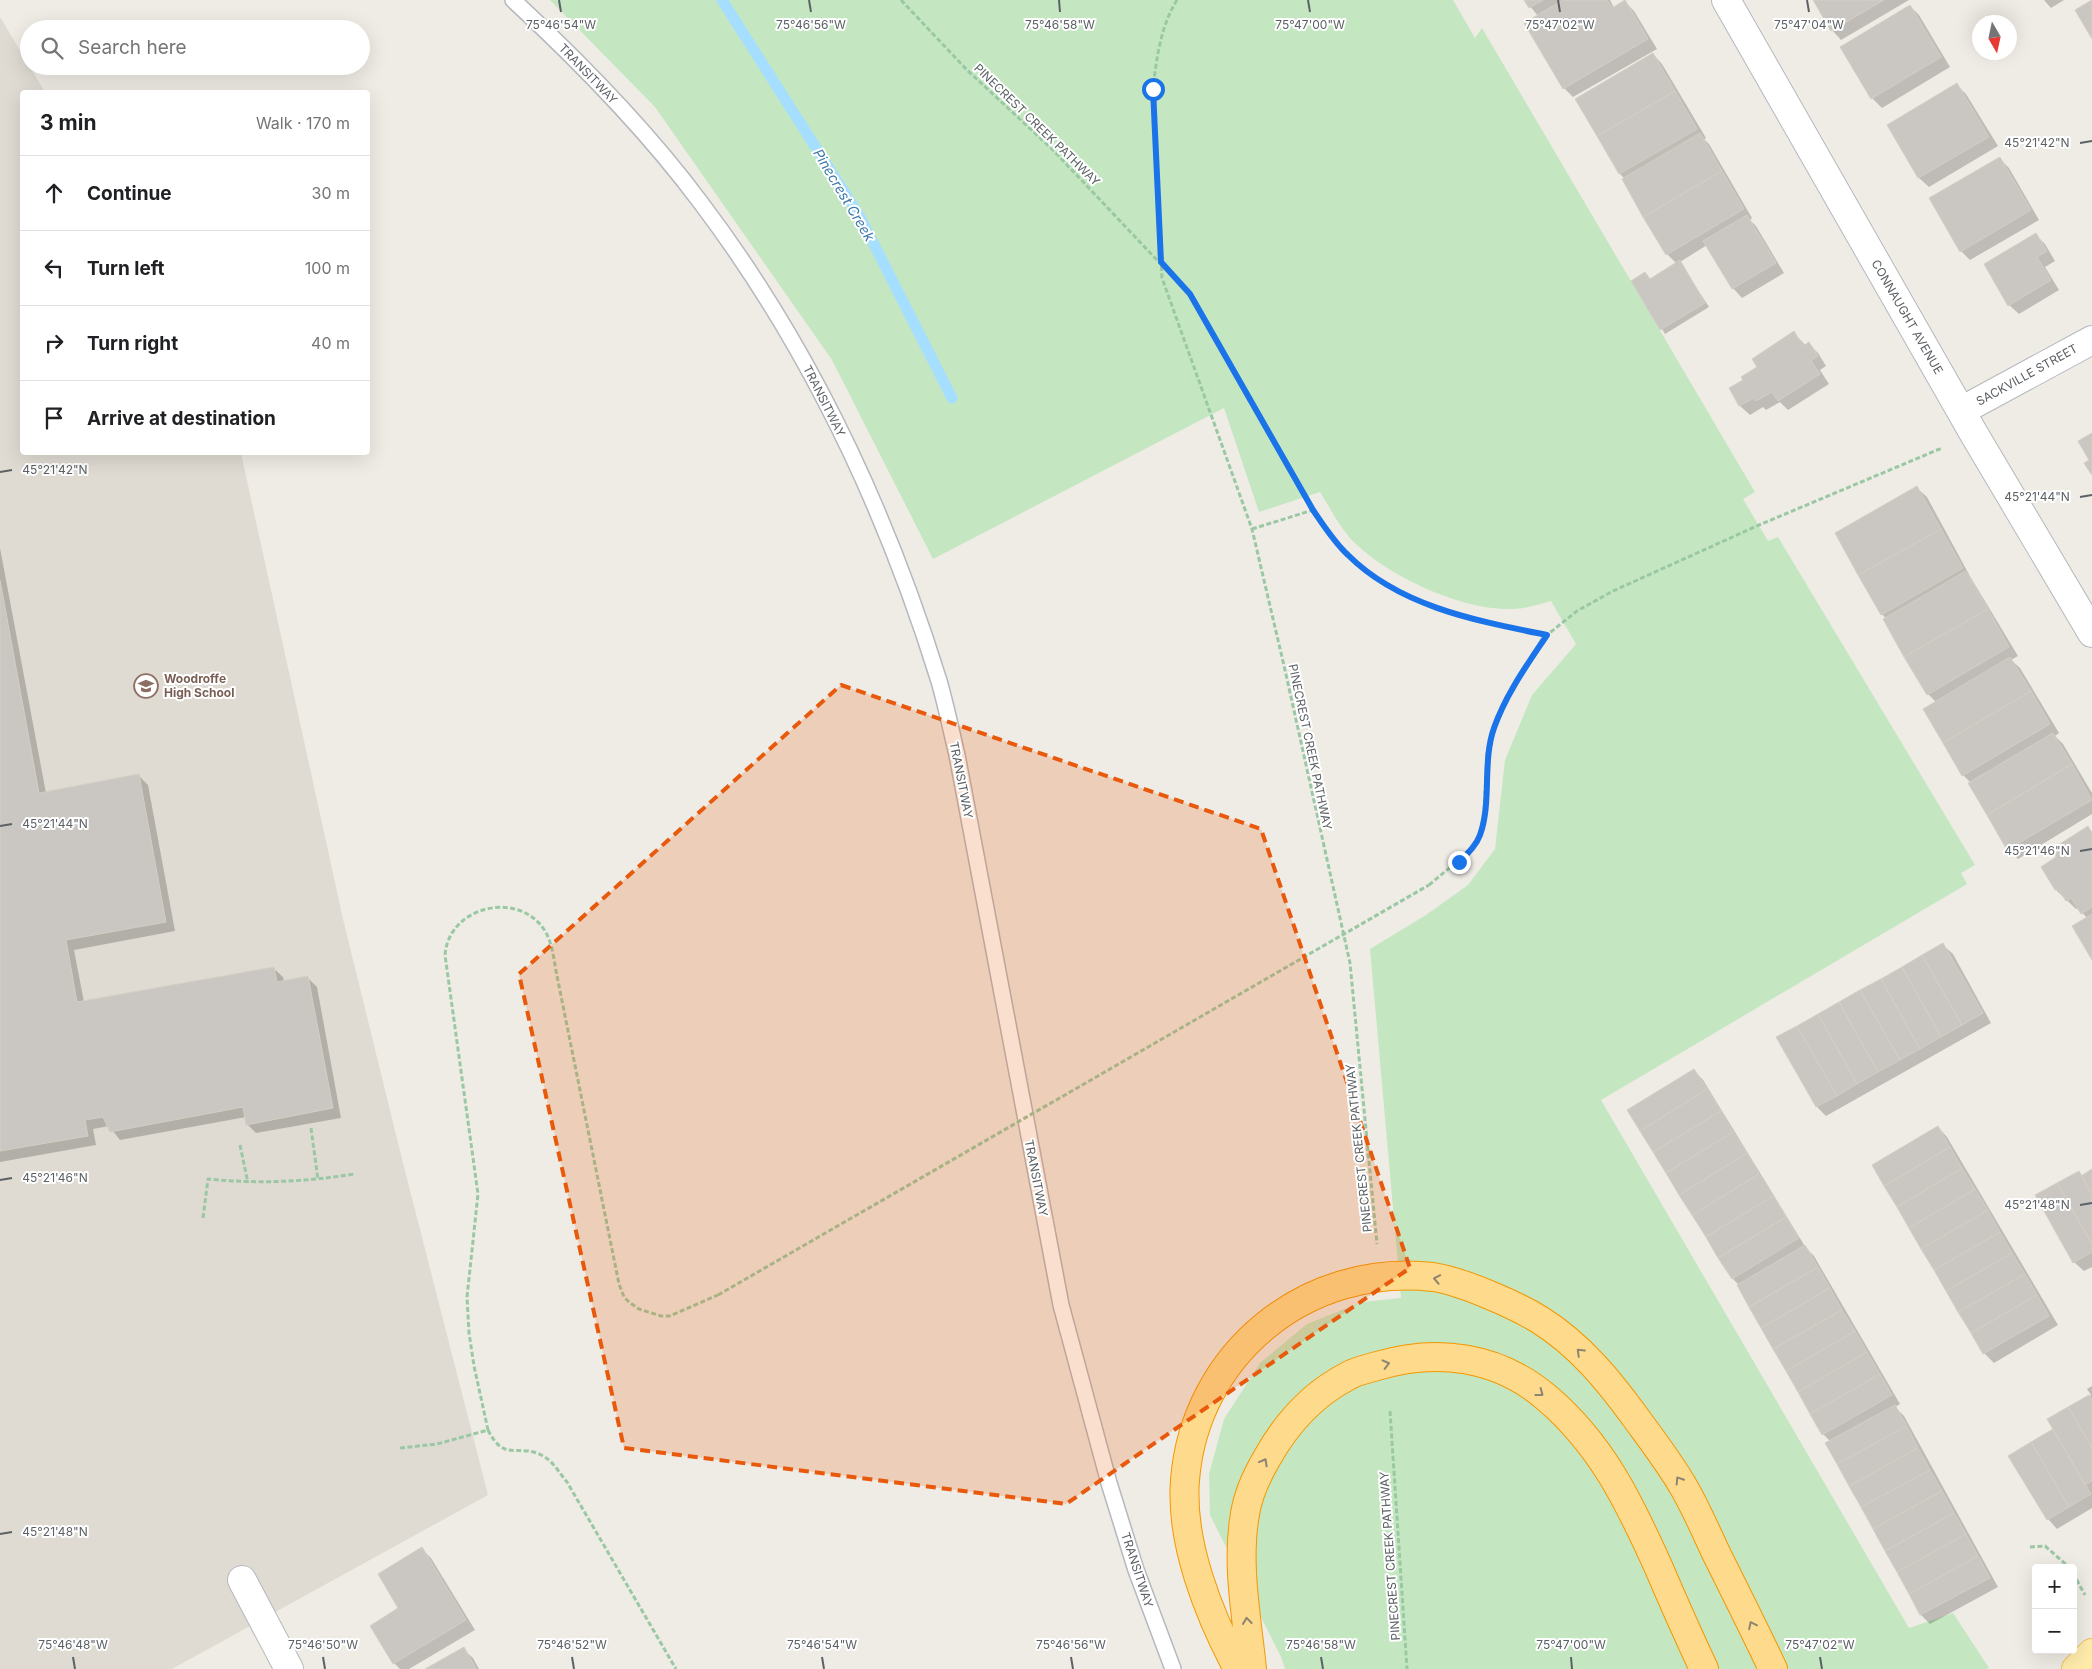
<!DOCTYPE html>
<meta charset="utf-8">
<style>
:root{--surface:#fff;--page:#f2f2f2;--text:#202124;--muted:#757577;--line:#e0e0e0}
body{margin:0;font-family:Inter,sans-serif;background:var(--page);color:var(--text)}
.controls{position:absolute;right:15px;bottom:15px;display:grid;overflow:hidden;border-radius:5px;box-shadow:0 5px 20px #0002}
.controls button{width:45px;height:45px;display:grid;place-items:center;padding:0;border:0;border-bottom:1px solid var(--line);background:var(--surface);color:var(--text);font:25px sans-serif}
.compass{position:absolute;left:1972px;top:15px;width:45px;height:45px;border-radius:50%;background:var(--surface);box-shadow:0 5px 20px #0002;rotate:171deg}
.stop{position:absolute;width:15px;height:15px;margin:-11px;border:4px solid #1a73e8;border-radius:50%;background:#fff}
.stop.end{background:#1a73e8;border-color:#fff;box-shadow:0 1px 5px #0008}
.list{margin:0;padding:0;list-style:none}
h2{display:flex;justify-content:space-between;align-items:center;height:65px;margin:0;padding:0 20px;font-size:21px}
h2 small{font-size:16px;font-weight:400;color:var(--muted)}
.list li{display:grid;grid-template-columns:32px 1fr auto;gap:15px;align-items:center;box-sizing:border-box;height:75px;padding:0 20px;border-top:1px solid var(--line)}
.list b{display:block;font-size:19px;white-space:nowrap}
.list em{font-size:16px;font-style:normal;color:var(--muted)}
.icon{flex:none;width:28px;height:28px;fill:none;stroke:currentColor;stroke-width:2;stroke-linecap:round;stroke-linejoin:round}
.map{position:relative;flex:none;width:2092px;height:1669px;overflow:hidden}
.search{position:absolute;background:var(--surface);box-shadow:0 5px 20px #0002;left:20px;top:20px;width:350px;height:55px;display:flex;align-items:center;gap:12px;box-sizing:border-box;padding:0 18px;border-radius:28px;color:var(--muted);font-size:19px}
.panel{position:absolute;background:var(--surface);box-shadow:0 5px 20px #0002;left:20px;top:90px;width:350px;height:365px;border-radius:5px}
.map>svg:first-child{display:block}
</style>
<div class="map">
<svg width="2092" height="1669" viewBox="0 0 2092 1669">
<rect width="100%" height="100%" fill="#efece5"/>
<path fill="#dfdbd3" d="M 0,17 L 45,92 L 22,92 L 22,452 L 241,453 L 343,919 L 403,1163 L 488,1495 L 172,1669 L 0,1669 Z"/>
<path fill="#c4e7c1" d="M 550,0 L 1453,0 L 1475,38 L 1482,28 L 1755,492 L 1743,499 L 1768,541 L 1778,537 L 1975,865 L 1961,873 L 1967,884 L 1601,1100 L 1909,1628 L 1953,1613 L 1989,1668 L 1987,1669 L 1285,1669 L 1281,1657 L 1210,1515 L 1209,1474 L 1224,1419 L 1260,1363 L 1307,1324 L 1362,1302 L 1401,1298 L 1370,949 L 1426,915 L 1468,885 L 1495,849 L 1505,760 L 1532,695 L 1576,644 L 1551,601 C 1538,605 1524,609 1510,609 C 1459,610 1383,574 1349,537 C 1338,524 1329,506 1320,492 L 1259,512 L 1224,408 L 933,559 L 832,360 L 655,107 Z"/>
<path fill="#0003" d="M 1525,0 L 1610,0 L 1614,8 L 1625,2 L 1634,11 L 1657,49 L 1573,97 L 1564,88 L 1538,16 Z
M 1814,0 L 1909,0 L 1841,40 L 1832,30 Z
M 2044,0 L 2064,0 L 2051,8 Z
M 1910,6 L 1919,15 L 1950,67 L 1882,108 L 1872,98 L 1841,47 Z
M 1653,54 L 1662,64 L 1706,138 L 1704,139 L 1709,144 L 1752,218 L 1750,220 L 1756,226 L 1784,273 L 1742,298 L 1733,288 L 1707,245 L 1680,262 L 1709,307 L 1665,334 L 1633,281 L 1645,274 L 1651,280 L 1677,264 L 1668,255 L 1623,179 L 1625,179 L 1620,174 Z
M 1957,85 L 1966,94 L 1998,146 L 1929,187 L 1919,178 L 1888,125 Z
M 2000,159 L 2009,168 L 2039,220 L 1970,260 L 1961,251 Z
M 2036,235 L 2045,244 L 2055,261 L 2045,267 L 2059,290 L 2019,314 L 2009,305 Z
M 1794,333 L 1806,346 L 1809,344 L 1818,353 L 1826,366 L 1820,370 L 1829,384 L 1788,410 L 1780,402 L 1766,410 L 1763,407 L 1750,415 L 1740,406 L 1731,389 L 1745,381 Z
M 1917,488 L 1927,497 L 1971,578 L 2018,656 L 2011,660 L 2020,668 L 2059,733 L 2055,736 L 2063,744 L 2092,793 L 2092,814 L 2018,859 L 2008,849 L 1969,784 L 1971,783 L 1963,775 L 1936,702 L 1928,694 L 1886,619 L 1882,614 Z
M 0,548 L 46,793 L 139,776 L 148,785 L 175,931 L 74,950 L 84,1002 L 273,968 L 283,977 L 284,982 L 308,978 L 317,987 L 341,1118 L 256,1133 L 247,1124 L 246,1117 L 120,1140 L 109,1126 L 93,1129 L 96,1145 L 0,1162 Z
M 2088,828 L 2092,832 L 2092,958 L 2087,918 L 2078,908 L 2076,909 L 2056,890 L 2058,857 Z
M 1943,945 L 1953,954 L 1991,1023 L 1826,1116 L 1817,1107 Z
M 1694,1070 L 1703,1080 L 1806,1248 L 1814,1256 L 1900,1404 L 1895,1407 L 1904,1416 L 1998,1587 L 1930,1624 L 1921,1615 L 1827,1443 L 1831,1442 L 1823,1434 L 1739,1285 L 1733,1279 Z
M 1938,1127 L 1947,1137 L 2058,1325 L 1994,1363 L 1984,1353 L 1874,1165 Z
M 2092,1171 L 2092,1267 L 2084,1271 L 2074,1262 L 2079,1172 L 2082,1176 Z
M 2092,1386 L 2092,1508 L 2057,1529 L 2048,1519 L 2054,1430 L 2049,1420 L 2091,1395 L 2087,1389 Z
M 422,1549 L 431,1558 L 475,1630 L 409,1669 L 400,1669 L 394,1663 L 400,1609 Z
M 463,1649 L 473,1658 L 479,1669 L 428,1669 Z"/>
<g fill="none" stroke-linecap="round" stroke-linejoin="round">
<path stroke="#a5deff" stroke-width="11" d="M 722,0 L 860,217 L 952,398"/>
</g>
<path fill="#cac7c2" stroke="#d4cec3" d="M 1524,0 L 1543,0 L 1529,8 Z
M 1563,0 L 1607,0 L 1612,8 L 1625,0 L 1648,39 L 1563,89 L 1524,23 Z
M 1813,0 L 1884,0 L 1831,31 Z
M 2092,0 L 2092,39 L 2075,10 Z
M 1910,5 L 1941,57 L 1871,99 L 1840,47 Z
M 1653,53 L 1675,91 L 1597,136 L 1575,99 Z
M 1957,83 L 1989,137 L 1918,178 L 1887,125 Z
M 1675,91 L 1697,129 L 1619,174 L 1597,136 Z
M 1700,133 L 1722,171 L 1643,217 L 1622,179 Z
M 2000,157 L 2031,210 L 1960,252 L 1929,198 Z
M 1722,171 L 1744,209 L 1666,255 L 1643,217 Z
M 1747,215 L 1776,263 L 1732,289 L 1703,241 Z
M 2036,233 L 2047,251 L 2037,257 L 2051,280 L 2008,306 L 1984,264 Z
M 1680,260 L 1705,303 L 1660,330 L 1631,281 L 1645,272 L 1650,279 Z
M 1794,331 L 1803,346 L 1809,342 L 1818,356 L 1811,361 L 1820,374 L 1778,401 L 1772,392 L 1756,401 L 1754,398 L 1739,406 L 1729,388 L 1743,380 L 1741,377 L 1757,367 L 1752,359 Z
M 2092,433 L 2092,474 L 2091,474 L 2084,463 L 2089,460 L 2078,441 Z
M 1917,486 L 1941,529 L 1858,575 L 1835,533 Z
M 1941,529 L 1963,568 L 1881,615 L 1858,575 Z
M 1966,571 L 1988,609 L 1904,657 L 1883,619 Z
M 0,580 L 39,793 L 139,774 L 166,922 L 66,940 L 77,1002 L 274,967 L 277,982 L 308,976 L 333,1108 L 246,1125 L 243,1107 L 110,1132 L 103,1117 L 85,1120 L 88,1136 L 0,1151 Z
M 1988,609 L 2009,647 L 1927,695 L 1904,657 Z
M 2010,657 L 2031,691 L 1943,743 L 1923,709 Z
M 2031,691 L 2050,724 L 1962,776 L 1943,743 Z
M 2053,733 L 2072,764 L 1987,815 L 1968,783 Z
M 2072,764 L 2092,800 L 2007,850 L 1987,815 Z
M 2088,826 L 2092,833 L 2092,907 L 2081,914 L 2071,898 L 2066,901 L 2058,889 L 2055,890 L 2041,867 L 2056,857 L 2052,849 Z
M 2092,914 L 2092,960 L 2072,926 Z
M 1943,943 L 1983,1013 L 1962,1025 L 1922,955 Z
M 1922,955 L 1962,1025 L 1941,1037 L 1902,967 Z
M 1902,967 L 1941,1037 L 1920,1049 L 1881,979 Z
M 1881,979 L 1920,1049 L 1900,1060 L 1860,990 Z
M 1860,990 L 1900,1060 L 1878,1072 L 1839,1002 Z
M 1839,1002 L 1878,1072 L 1857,1084 L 1818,1014 Z
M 1818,1014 L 1857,1084 L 1837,1096 L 1797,1026 Z
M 1797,1026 L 1837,1096 L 1816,1107 L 1776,1037 Z
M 1694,1069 L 1707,1089 L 1640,1131 L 1627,1110 Z
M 1707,1089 L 1721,1111 L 1653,1152 L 1640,1131 Z
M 1721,1111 L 1733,1132 L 1666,1173 L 1653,1152 Z
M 1938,1126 L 1950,1147 L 1884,1186 L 1872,1165 Z
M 1733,1132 L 1747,1153 L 1679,1195 L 1666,1173 Z
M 1950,1147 L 1962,1168 L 1897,1207 L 1884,1186 Z
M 1747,1153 L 1759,1174 L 1692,1215 L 1679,1195 Z
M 1962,1168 L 1975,1189 L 1909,1228 L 1897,1207 Z
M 2092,1169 L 2092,1195 L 2081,1176 Z
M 2079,1171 L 2092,1195 L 2092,1244 L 2057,1183 Z
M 1759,1174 L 1773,1196 L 1706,1237 L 1692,1215 Z
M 2057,1183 L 2092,1244 L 2092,1252 L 2073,1263 L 2035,1195 Z
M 1975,1189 L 1988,1210 L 1921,1249 L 1909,1228 Z
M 1773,1196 L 1786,1217 L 1718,1258 L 1706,1237 Z
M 1988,1210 L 2000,1232 L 1934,1270 L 1921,1249 Z
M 1786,1217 L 1799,1238 L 1732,1279 L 1718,1258 Z
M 2000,1232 L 2012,1253 L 1946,1291 L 1934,1270 Z
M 1805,1245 L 1818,1267 L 1749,1307 L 1737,1285 Z
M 2012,1253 L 2025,1274 L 1958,1312 L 1946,1291 Z
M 1818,1267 L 1830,1288 L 1761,1328 L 1749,1307 Z
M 2025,1274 L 2037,1295 L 1971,1333 L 1958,1312 Z
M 1830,1288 L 1842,1310 L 1773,1349 L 1761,1328 Z
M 2037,1295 L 2049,1316 L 1983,1354 L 1971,1333 Z
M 1842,1310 L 1855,1331 L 1786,1371 L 1773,1349 Z
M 1855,1331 L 1867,1352 L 1798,1392 L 1786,1371 Z
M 1867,1352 L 1880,1374 L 1810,1414 L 1798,1392 Z
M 1880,1374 L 1892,1395 L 1822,1435 L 1810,1414 Z
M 2089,1395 L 2092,1400 L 2092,1448 L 2068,1407 Z
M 1895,1405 L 1907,1426 L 1837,1464 L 1825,1443 Z
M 2068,1407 L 2092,1448 L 2092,1481 L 2085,1485 L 2047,1419 Z
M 1907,1426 L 1918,1448 L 1849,1486 L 1837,1464 Z
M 2053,1429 L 2091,1494 L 2069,1507 L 2031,1442 Z
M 2031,1442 L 2069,1507 L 2047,1520 L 2008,1456 Z
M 1918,1448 L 1930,1470 L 1861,1507 L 1849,1486 Z
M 1930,1470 L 1942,1491 L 1873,1529 L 1861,1507 Z
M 1942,1491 L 1954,1513 L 1885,1551 L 1873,1529 Z
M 1954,1513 L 1966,1534 L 1897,1572 L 1885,1551 Z
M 1966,1534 L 1978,1556 L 1909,1594 L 1897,1572 Z
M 422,1547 L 466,1620 L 393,1664 L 370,1626 L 398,1608 L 378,1574 Z
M 1978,1556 L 1990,1578 L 1920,1615 L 1909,1594 Z
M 464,1647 L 476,1669 L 425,1669 Z"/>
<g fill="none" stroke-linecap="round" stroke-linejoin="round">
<g stroke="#b5b8bc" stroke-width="18">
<path id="lane" d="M 513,0 C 580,62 646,129 701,203 C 809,346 886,510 939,681 C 946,705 951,730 957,755 L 1061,1305 L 1109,1483 L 1136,1570 L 1173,1669"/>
</g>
<g stroke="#b5b8bc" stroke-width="30">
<path id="street" d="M 1726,0 L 1974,434 L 2092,633
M 1961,411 L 2092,340
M 242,1580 L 289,1669"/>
</g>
<g stroke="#f3be5a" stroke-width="30">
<path id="primary" d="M 2076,1669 L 2092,1653"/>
</g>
<g stroke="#f49700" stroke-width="30">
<path id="highway" d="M 1238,1669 C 1209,1615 1180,1543 1185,1480 C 1195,1353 1307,1263 1433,1277 C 1461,1281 1516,1305 1540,1320 C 1580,1345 1609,1381 1636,1418 C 1652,1440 1669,1462 1683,1486 C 1696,1508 1706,1532 1717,1555 C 1736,1593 1755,1631 1773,1669
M 1252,1669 C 1247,1619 1236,1564 1245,1514 C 1248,1494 1257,1475 1267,1458 C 1286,1424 1313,1394 1348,1376 C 1356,1371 1367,1369 1377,1366 C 1437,1348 1498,1356 1547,1398 C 1602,1445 1629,1502 1658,1566 C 1673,1601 1688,1635 1704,1669"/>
</g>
<path stroke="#9ac8a4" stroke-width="3" stroke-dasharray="5 2.5" stroke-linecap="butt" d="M 901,0 L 967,70 L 1052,149 L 1190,295 L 1313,510 C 1324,526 1334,542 1348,556 C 1399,607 1479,621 1547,635
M 1177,0 C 1161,25 1156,60 1153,89 L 1162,278 L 1252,529 L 1285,670 L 1350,963 L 1377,1244
M 1252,529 L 1313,510
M 1429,885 L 1472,849 L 1480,834 L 1484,812 L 1487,753 L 1493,730 L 1506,697 L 1547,635 L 1577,611 L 1613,591 L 1759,525 L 1942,448
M 311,1128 L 318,1180
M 240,1145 L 248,1183
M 203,1218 L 208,1179 C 257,1184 305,1182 354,1174
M 1390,1411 L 1407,1669
M 488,1430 C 505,1464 519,1442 543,1456 C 553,1461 560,1474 567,1482 L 676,1669
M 400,1448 L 437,1444 L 488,1430 L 474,1366 L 469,1333 L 467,1297 L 478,1194 L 445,955 C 449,905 520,890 545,931 C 553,944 554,962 557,976 L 619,1284 L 624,1297 L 629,1302 L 639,1309 L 661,1316 L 670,1316 L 718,1295
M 2030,1547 L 2045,1546 L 2070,1568
M 2073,1573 L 2085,1595"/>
<use href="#lane" stroke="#fff" stroke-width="15"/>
<use href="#street" stroke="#fff" stroke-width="28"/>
<use href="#primary" stroke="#ffebaa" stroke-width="28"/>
<use href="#highway" stroke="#feda8d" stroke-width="28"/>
<path stroke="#9ac8a4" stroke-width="3" stroke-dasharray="5 2.5" stroke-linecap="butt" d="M 718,1295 L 1429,885"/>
</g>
<defs><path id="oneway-chevron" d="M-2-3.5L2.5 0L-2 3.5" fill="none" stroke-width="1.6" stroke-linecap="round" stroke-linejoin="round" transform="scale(1.25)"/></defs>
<g stroke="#8d8571">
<use href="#oneway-chevron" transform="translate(1437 1279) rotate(-169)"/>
<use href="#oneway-chevron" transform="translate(1580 1352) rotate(-136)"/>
<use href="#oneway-chevron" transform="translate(1386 1364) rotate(-14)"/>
<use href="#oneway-chevron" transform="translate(1540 1393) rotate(37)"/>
<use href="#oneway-chevron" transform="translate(1264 1462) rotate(-61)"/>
<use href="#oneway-chevron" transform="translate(1679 1480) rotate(-123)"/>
<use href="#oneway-chevron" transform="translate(1247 1621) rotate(-96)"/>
<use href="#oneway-chevron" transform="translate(1752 1625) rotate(-116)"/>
</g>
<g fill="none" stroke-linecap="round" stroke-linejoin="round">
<path stroke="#1a73e8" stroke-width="6" d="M 1153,89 L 1161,262 L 1190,294 L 1313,510 C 1324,526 1334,542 1348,555 C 1400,607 1478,621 1547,635 C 1527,665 1506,694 1494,728 C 1482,762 1492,802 1480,835 C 1476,846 1467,854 1459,862"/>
</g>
<path fill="#e8590c" fill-opacity="0.2" stroke="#e8590c" stroke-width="4" stroke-dasharray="10 6" stroke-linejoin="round" d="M 841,685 L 1261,829 L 1410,1268 L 1066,1504 L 624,1448 L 519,974 Z"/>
<path fill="none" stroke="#5c6165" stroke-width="2" d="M 559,0 L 561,12M 809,0 L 811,12M 1059,0 L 1060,12M 1308,0 L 1310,12M 1558,0 L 1560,12M 1807,0 L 1809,12M 2080,143 L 2092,141M 0,472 L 12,470M 2080,497 L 2092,495M 0,826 L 12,824M 2080,851 L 2092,849M 0,1180 L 12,1178M 2080,1205 L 2092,1203M 0,1534 L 12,1532M 73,1657 L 75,1669M 323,1657 L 325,1669M 572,1657 L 574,1669M 822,1657 L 824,1669M 1071,1657 L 1073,1669M 1321,1657 L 1323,1669M 1571,1657 L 1572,1669M 1820,1657 L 1822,1669"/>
<defs>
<g id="school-ring" transform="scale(1.25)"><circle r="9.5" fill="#fff" stroke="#8d6e63" stroke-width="1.5"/><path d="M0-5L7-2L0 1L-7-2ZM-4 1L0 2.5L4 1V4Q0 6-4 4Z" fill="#8d6e63"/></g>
</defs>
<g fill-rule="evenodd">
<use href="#school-ring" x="146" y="686"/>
</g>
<g text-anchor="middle" stroke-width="4" stroke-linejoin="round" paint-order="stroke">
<g font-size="12" fill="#5c6165" stroke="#fff">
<text transform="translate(588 74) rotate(46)" y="4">TRANSITWAY</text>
<text transform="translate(1037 125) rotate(44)" y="4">PINECREST CREEK PATHWAY</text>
<text transform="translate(1907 317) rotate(60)" y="4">CONNAUGHT AVENUE</text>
<text transform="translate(2027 375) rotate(-29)" y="4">SACKVILLE STREET</text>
<text transform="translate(824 401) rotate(63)" y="4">TRANSITWAY</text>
<text transform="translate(1310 747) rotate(78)" y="4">PINECREST CREEK PATHWAY</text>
<text transform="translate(961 780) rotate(79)" y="4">TRANSITWAY</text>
<text transform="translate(1359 1148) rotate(-96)" y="4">PINECREST CREEK PATHWAY</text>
<text transform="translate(1036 1178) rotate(79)" y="4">TRANSITWAY</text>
<text transform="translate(1390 1556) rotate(-94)" y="4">PINECREST CREEK PATHWAY</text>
<text transform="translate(1137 1570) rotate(72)" y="4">TRANSITWAY</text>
</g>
<g font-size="12" font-weight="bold" fill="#785e54" stroke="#fff" text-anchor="start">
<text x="164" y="683">Woodroffe<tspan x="164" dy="14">High School</tspan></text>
</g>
<g font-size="14" font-style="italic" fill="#3d7aaa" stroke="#fff">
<text transform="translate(844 195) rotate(59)" y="5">Pinecrest Creek</text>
</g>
</g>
<g font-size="12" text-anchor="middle" fill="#5c6165" stroke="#fff" stroke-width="4" stroke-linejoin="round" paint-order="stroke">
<text x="561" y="29">75°46'54"W</text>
<text x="811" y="29">75°46'56"W</text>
<text x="1060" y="29">75°46'58"W</text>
<text x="1310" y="29">75°47'00"W</text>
<text x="1560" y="29">75°47'02"W</text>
<text x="1809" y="29">75°47'04"W</text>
<text x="2037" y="147">45°21'42"N</text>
<text x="55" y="474">45°21'42"N</text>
<text x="2037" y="501">45°21'44"N</text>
<text x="55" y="828">45°21'44"N</text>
<text x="2037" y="855">45°21'46"N</text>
<text x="55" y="1182">45°21'46"N</text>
<text x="2037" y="1209">45°21'48"N</text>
<text x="55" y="1536">45°21'48"N</text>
<text x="73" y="1649">75°46'48"W</text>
<text x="323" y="1649">75°46'50"W</text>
<text x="572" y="1649">75°46'52"W</text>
<text x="822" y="1649">75°46'54"W</text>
<text x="1071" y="1649">75°46'56"W</text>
<text x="1321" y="1649">75°46'58"W</text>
<text x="1571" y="1649">75°47'00"W</text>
<text x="1820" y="1649">75°47'02"W</text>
</g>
</svg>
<div class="controls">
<button>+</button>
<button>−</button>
</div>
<svg class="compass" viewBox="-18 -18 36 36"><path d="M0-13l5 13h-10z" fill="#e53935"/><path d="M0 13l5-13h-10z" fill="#757577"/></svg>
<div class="stop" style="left:1153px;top:89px"></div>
<div class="stop end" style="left:1459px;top:862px"></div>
<div class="search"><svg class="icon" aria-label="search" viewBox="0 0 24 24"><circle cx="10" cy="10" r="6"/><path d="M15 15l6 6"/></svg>Search here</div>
<section class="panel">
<h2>3 min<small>Walk · 170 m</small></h2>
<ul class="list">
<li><svg class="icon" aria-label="ahead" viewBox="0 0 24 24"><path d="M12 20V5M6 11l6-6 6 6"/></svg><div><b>Continue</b></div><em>30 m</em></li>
<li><svg class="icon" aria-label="left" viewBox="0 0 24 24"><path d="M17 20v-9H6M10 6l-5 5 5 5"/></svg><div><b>Turn left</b></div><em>100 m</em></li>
<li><svg class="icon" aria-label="right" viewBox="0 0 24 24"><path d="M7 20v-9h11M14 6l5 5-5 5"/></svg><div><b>Turn right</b></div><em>40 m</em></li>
<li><svg class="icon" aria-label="arrive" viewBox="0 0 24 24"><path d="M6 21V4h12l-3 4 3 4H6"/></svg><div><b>Arrive at destination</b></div></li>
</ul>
</section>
</div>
